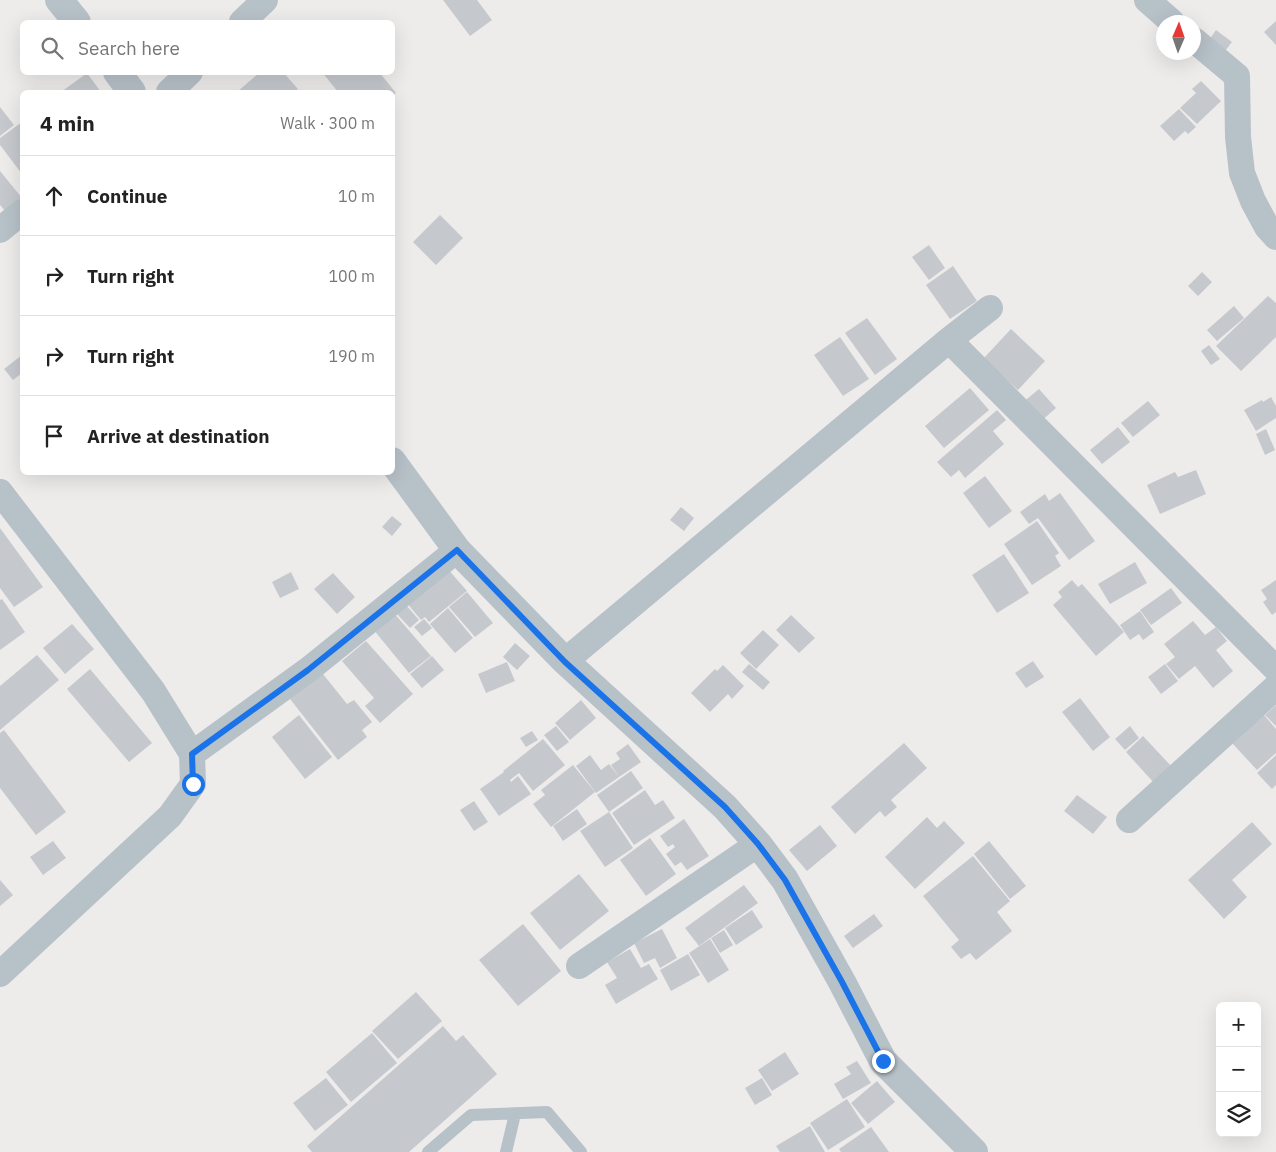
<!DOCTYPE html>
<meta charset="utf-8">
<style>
:root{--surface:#fff;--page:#f6f6f6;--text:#222;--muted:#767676;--line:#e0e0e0}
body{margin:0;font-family:"IBM Plex Sans",sans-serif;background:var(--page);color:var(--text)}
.controls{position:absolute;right:15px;bottom:15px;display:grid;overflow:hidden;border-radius:8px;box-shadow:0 5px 20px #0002}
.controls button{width:45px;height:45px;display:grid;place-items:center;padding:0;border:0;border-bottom:1px solid var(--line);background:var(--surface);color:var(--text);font:25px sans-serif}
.compass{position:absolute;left:1156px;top:15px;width:45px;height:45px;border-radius:50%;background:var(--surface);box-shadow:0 5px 20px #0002;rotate:2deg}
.stop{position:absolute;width:15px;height:15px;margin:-11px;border:4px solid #1a73e8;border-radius:50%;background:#fff}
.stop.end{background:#1a73e8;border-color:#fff;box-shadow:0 1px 5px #0008}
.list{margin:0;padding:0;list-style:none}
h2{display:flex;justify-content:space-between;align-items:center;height:65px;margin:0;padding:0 20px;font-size:21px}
h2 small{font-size:16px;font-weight:400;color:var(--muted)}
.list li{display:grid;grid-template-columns:32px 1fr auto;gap:15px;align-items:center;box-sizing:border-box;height:80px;padding:0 20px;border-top:1px solid var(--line)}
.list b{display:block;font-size:19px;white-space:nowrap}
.list em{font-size:16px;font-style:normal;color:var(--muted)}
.icon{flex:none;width:28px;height:28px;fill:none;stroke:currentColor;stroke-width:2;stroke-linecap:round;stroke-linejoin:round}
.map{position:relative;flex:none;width:1276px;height:1152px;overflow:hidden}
.search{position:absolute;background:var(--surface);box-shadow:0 5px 20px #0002;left:20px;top:20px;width:375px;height:55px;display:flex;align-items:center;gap:12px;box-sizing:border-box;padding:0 18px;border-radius:8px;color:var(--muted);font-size:19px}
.panel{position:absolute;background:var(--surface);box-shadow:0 5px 20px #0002;left:20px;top:90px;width:375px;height:385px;border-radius:8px}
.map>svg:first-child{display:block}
</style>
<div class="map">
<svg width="1276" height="1152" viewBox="0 0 1276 1152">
<rect width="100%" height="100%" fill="#eeebeb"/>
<path fill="#c5c9ce" d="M 443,0 L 477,0 L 492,20 L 470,36 Z
M 1276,21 L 1276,45 L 1264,32 Z
M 1216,30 L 1232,42 L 1222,55 L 1207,43 Z
M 260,72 L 283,72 L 298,89 L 294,92 L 237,92 Z
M 322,72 L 379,72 L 396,93 L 392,96 L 392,92 L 338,92 Z
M 87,73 L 101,92 L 61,92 Z
M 1201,81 L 1221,101 L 1197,124 L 1180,108 L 1196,93 L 1192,89 Z
M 0,107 L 14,125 L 0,136 Z
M 1179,109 L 1196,127 L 1188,134 L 1185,131 L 1174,141 L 1160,126 Z
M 22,122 L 22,174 L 0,145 L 0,138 Z
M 0,171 L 22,198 L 6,212 L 0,205 Z
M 440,215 L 463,238 L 436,265 L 413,242 Z
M 929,245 L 945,268 L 929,280 L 912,257 Z
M 953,266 L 977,301 L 950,319 L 926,285 Z
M 1202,272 L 1212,282 L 1198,296 L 1188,286 Z
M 1268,296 L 1276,303 L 1276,337 L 1241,371 L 1216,346 Z
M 1234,306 L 1244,318 L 1217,341 L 1207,330 Z
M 867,318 L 897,359 L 875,375 L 845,333 Z
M 1011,329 L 1045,361 L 1018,390 L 983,359 Z
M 840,337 L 869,379 L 843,396 L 814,355 Z
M 1209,345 L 1220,359 L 1211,365 L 1201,351 Z
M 22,355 L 22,373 L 13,380 L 4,369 Z
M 970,388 L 989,410 L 944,448 L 925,426 Z
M 1039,389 L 1056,408 L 1040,422 L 1022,403 Z
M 1271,397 L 1276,406 L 1276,418 L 1256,431 L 1244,410 L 1262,400 L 1263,402 Z
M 1148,401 L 1160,415 L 1133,437 L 1121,423 Z
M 997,410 L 1006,420 L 993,431 L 1004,444 L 965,478 L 959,470 L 951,477 L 937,462 Z
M 1118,427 L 1130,442 L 1102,464 L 1090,450 Z
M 1266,429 L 1275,450 L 1265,455 L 1256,434 Z
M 1196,470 L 1206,494 L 1160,514 L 1147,485 L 1175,472 L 1178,477 Z
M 985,476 L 1012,511 L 989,528 L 963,493 Z
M 1060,493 L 1095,541 L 1069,560 L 1038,518 L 1029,524 L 1020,512 L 1045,494 L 1049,501 Z
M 681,507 L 694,518 L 684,531 L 670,520 Z
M 392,516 L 402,524 L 392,536 L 382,527 Z
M 1037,521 L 1059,553 L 1055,556 L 1061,566 L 1032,585 L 1004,544 Z
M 0,528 L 43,587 L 14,607 L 0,588 Z
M 1004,554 L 1029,593 L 997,613 L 972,575 Z
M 1135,562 L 1147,583 L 1110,604 L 1098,584 Z
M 447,568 L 467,591 L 429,622 L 425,617 L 421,620 L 406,602 Z
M 291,572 L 299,589 L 280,598 L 272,582 Z
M 333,573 L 355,597 L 337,614 L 314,589 Z
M 1072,580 L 1078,587 L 1082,584 L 1124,632 L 1096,656 L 1053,605 L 1062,597 L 1058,592 Z
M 1276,580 L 1276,612 L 1272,615 L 1263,602 L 1267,599 L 1261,590 Z
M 1171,588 L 1182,603 L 1151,625 L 1140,610 Z
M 467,592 L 493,623 L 475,637 L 449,607 Z
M 2,599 L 25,632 L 0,650 L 0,600 Z
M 407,606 L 419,620 L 410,628 L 397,614 Z
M 448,608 L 473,638 L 455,653 L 430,624 Z
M 1140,611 L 1154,632 L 1143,640 L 1139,634 L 1130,640 L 1120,625 Z
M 393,612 L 431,656 L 409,673 L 373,629 Z
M 791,615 L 815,638 L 799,653 L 776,630 Z
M 424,619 L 432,628 L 422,636 L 414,627 Z
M 1193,621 L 1205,635 L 1216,627 L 1227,641 L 1216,650 L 1233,671 L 1213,688 L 1195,666 L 1179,679 L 1166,664 L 1175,657 L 1164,644 Z
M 72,624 L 94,649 L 65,674 L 43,648 Z
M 763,630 L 779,645 L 756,669 L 740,653 Z
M 366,641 L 413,694 L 380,723 L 365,706 L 374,698 L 342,661 Z
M 515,643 L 530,656 L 517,670 L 503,657 Z
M 37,655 L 59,680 L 0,730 L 0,686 Z
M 432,656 L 444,670 L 422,688 L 410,674 Z
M 1033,661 L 1044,677 L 1026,688 L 1015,673 Z
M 507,662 L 515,681 L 486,693 L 478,674 Z
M 749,664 L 770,682 L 763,690 L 742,672 Z
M 1165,664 L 1178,681 L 1161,694 L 1148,677 Z
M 723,665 L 744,686 L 732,699 L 728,694 L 710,712 L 691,693 L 715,669 L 717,671 Z
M 90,669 L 152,743 L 129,762 L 67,689 Z
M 323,674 L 347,704 L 354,700 L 372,722 L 362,730 L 367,737 L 338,760 L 290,699 Z
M 1080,698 L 1110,737 L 1093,751 L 1062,712 Z
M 581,700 L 596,718 L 570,740 L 555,723 Z
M 1276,705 L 1276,726 L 1265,715 Z
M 299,715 L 332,757 L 305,779 L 272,737 Z
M 1264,715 L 1276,729 L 1276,753 L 1257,770 L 1232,743 Z
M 556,726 L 569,742 L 557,751 L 544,735 Z
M 1130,726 L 1139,738 L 1125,750 L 1115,739 Z
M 4,730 L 66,812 L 36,835 L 0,788 L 0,733 Z
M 532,731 L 538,740 L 526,747 L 520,738 Z
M 1143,736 L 1172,767 L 1154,783 L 1126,752 Z
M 543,739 L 565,765 L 533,791 L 519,773 L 510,780 L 511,782 L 518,776 L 531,794 L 499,816 L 480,789 L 504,772 L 503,771 Z
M 904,743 L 927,768 L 891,800 L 897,807 L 885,817 L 880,811 L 855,834 L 831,807 Z
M 628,744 L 641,762 L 619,777 L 611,765 L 620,759 L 616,753 Z
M 590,755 L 601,770 L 609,764 L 619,777 L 596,793 L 576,766 Z
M 1276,755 L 1276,785 L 1272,789 L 1257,773 Z
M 573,765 L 595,792 L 551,827 L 533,804 L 545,795 L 541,790 Z
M 631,771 L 643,788 L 609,812 L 597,795 Z
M 645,790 L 655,805 L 663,800 L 675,818 L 634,845 L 612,813 Z
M 1077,795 L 1107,817 L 1093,834 L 1064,811 Z
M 474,801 L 488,822 L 474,831 L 460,810 Z
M 577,809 L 587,824 L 563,841 L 553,826 Z
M 609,812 L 633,848 L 605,867 L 580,831 Z
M 927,817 L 937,828 L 944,821 L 965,843 L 915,889 L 885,857 Z
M 684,819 L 709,856 L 687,870 L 681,862 L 675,866 L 666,854 L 675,847 L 673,844 L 668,847 L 660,836 Z
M 1252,822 L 1272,844 L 1232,880 L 1247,897 L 1224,919 L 1188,880 Z
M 820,825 L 837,846 L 807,871 L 789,850 Z
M 650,838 L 676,874 L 646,896 L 620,860 Z
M 53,841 L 66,858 L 43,875 L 30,857 Z
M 989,841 L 1026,886 L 1010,899 L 974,854 Z
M 973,856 L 1010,901 L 997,912 L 1012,931 L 976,960 L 970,953 L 961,959 L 951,947 L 959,940 L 923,896 Z
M 579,874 L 609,911 L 560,950 L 530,913 Z
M 0,880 L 13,895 L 0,906 Z
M 744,885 L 758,903 L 699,946 L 685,928 Z
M 752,910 L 763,927 L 736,945 L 725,928 Z
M 874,914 L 883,926 L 853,948 L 844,936 Z
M 523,924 L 561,971 L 518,1006 L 479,960 Z
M 662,929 L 677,958 L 660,968 L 655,958 L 644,963 L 634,943 Z
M 724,930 L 733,945 L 720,953 L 711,938 Z
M 710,939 L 729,970 L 708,983 L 689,953 Z
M 630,949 L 641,968 L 649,964 L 658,979 L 616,1004 L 605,985 L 617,978 L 607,962 Z
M 688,954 L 700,975 L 671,991 L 660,970 Z
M 416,992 L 442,1021 L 398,1059 L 372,1031 Z
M 443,1026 L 456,1041 L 463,1035 L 497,1074 L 409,1152 L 312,1152 L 307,1146 Z
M 372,1033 L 397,1063 L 351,1102 L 326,1072 Z
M 785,1052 L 799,1074 L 772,1091 L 758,1070 Z
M 857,1061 L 871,1083 L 843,1099 L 834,1084 L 851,1074 L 846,1067 Z
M 326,1078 L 348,1105 L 315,1131 L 293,1103 Z
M 762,1078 L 772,1095 L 755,1105 L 745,1088 Z
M 877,1081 L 895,1102 L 868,1124 L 851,1103 Z
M 847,1099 L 865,1127 L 828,1150 L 810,1123 Z
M 810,1126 L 825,1152 L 780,1152 L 776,1146 Z
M 871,1127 L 889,1152 L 841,1152 L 839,1149 Z"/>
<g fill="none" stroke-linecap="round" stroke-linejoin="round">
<path stroke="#b7c1c8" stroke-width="12" d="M 428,1152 L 471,1115 L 547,1112 L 581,1152
M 506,1152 L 515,1114"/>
<path stroke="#b7c1c8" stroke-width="26" d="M 1147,0 L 1172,22
M 242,22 L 265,0
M 1194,40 L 1237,76 L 1238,137 L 1242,173 L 1253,201 L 1267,227 L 1276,237
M 169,92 L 190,72
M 0,230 L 22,212
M 949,340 L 1276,669
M 0,492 L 153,691 L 192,754
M 565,661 L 949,340 L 990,308
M 1129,820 L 1276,687
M 579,966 L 758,844
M 0,974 L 170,816 L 193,784 L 192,754 L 308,670 L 457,550"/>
<path stroke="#b7c1c8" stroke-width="28" d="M 59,0 L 77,22
M 117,72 L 132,92
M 392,461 L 457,550 L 565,661 L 725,807 L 758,844 L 785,880 L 842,982 L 883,1061 L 974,1152"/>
</g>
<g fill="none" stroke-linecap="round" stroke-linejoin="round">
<path stroke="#1a73e8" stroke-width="6" d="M 193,784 L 192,754 L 308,670 L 457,550 L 565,662 L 725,807 L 758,844 L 785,880 L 842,982 L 883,1061"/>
</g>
</svg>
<div class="controls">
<button>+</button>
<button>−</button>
<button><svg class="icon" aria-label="layers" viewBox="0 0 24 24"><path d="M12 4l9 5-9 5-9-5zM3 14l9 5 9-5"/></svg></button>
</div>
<svg class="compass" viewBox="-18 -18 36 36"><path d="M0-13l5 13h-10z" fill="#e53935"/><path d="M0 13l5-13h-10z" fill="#767676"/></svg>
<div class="stop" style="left:193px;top:784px"></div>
<div class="stop end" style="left:883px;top:1061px"></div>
<div class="search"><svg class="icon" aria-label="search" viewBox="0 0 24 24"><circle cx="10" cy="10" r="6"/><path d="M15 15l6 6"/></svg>Search here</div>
<section class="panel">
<h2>4 min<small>Walk · 300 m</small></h2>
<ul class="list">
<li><svg class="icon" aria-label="ahead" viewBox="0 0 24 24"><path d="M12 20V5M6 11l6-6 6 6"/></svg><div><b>Continue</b></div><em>10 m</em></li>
<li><svg class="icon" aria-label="right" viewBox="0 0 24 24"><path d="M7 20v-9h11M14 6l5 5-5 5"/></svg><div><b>Turn right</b></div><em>100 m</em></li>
<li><svg class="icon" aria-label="right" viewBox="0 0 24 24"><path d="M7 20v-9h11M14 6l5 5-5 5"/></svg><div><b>Turn right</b></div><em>190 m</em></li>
<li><svg class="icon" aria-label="arrive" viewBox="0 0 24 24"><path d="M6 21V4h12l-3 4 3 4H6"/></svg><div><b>Arrive at destination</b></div></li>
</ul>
</section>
</div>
